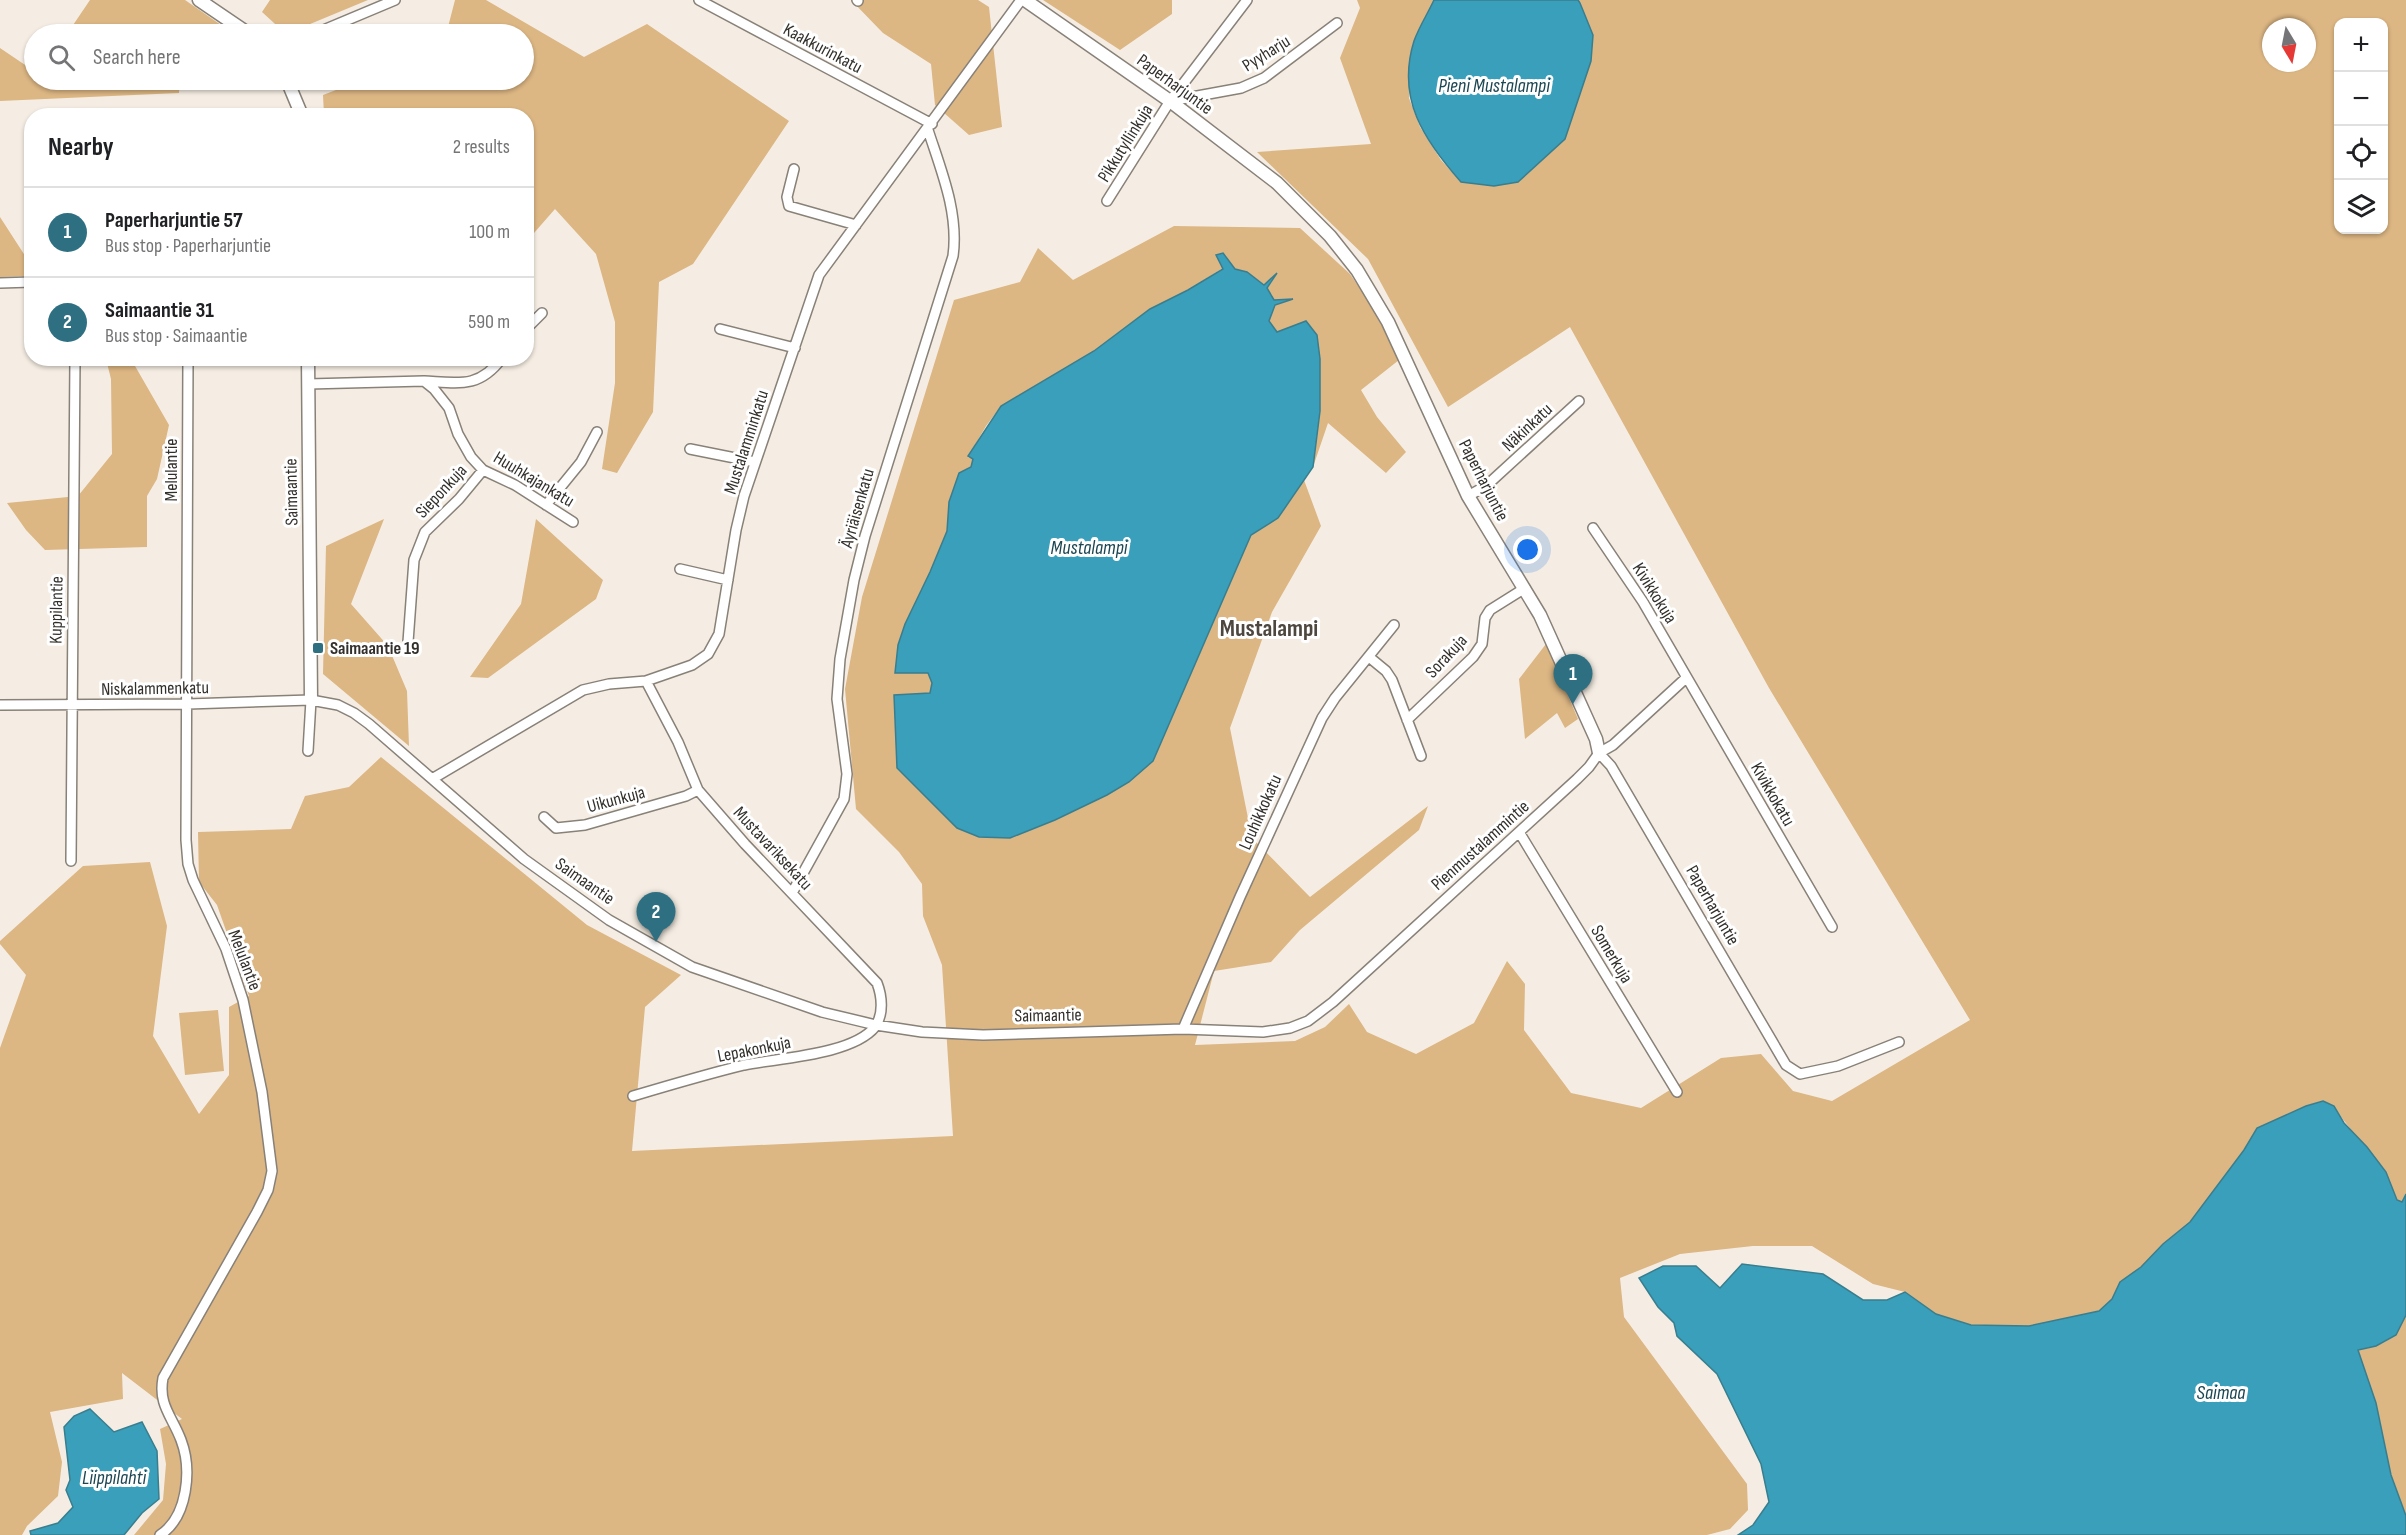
<!DOCTYPE html>
<meta charset="utf-8">
<style>
:root{--surface:#fff;--page:#f2f2f2;--text:#202124;--muted:#757577;--line:#e0e0e0;--accent:#2e7082}
body{margin:0;font-family:"Sofia Sans Condensed",sans-serif;background:var(--page);color:var(--text)}
.controls{position:absolute;right:18px;top:18px;display:grid;overflow:hidden;border-radius:12px;box-shadow:0 2px 4px #0004}
.controls button{width:54px;height:54px;display:grid;place-items:center;padding:0;border:0;border-bottom:2px solid var(--line);background:var(--surface);color:var(--text);font:30px sans-serif}
.compass{position:absolute;left:2262px;top:18px;width:54px;height:54px;border-radius:50%;background:var(--surface);box-shadow:0 2px 4px #0004;rotate:170deg}
.you{position:absolute;left:1528px;top:550px;width:21px;height:21px;margin:-15px;border:4px solid #fff;border-radius:50%;background:#1a73e8;box-shadow:0 0 0 9px #1a73e833}
.badge{display:grid;place-items:center;width:39px;height:39px;border-radius:50%;background:var(--accent);color:#fff;font-size:20px;font-weight:700}
.pin{position:absolute;translate:-50% -50px;filter:drop-shadow(0 2px 3px #0008)}
.pin::after{content:'';position:absolute;top:32px;width:21px;height:18px;background:inherit;clip-path:polygon(0 0,100% 0,50% 100%)}
.list{margin:0;padding:0;list-style:none}
h2{display:flex;justify-content:space-between;align-items:center;height:78px;margin:0;padding:0 24px;font-size:26px}
h2 small{font-size:20px;font-weight:400;color:var(--muted)}
.list li{display:grid;grid-template-columns:39px 1fr auto;gap:18px;align-items:center;box-sizing:border-box;height:90px;padding:0 24px;border-top:2px solid var(--line)}
.list b{display:block;font-size:22px;white-space:nowrap}
.list p{margin:0;font-size:20px;white-space:nowrap;color:var(--muted)}
.list em{font-size:20px;font-style:normal;color:var(--muted)}
.icon{flex:none;width:33px;height:33px;fill:none;stroke:currentColor;stroke-width:2;stroke-linecap:round;stroke-linejoin:round}
.map{position:relative;flex:none;width:2406px;height:1535px;overflow:hidden}
.search{position:absolute;background:var(--surface);box-shadow:0 2px 4px #0004;left:24px;top:24px;width:510px;height:66px;display:flex;align-items:center;gap:15px;box-sizing:border-box;padding:0 21px;border-radius:33px;color:var(--muted);font-size:22px}
.panel{position:absolute;background:var(--surface);box-shadow:0 2px 4px #0004;left:24px;top:108px;width:510px;height:258px;border-radius:24px}
.map>svg:first-child{display:block}
</style>
<div class="map">
<svg width="2406" height="1535" viewBox="0 0 2406 1535">
<rect width="100%" height="100%" fill="#f5ede3"/>
<path fill="#dcb683" fill-rule="evenodd" d="M 90,0 L 185,0 L 234,34 L 67,34 Z
M 270,0 L 368,0 L 286,34 L 262,12 Z
M 455,0 L 486,0 L 584,57 L 647,24 L 789,121 L 693,264 L 659,282 L 653,412 L 617,473 L 602,469 L 615,383 L 615,322 L 596,254 L 555,209 L 527,241 L 526,116 L 324,115 L 323,95 L 362,80 L 524,80 L 524,34 L 437,34 L 448,27 Z
M 851,0 L 978,0 L 989,7 L 1002,127 L 969,135 L 935,105 L 931,64 L 883,33 Z
M 1043,0 L 1172,0 L 1172,14 L 1120,50 Z
M 1357,0 L 1434,0 L 1414,41 L 1409,98 L 1420,127 L 1441,160 L 1461,182 L 1583,84 C 1597,44 1594,39 1578,0 L 2406,0 L 2406,1194 L 2402,1202 L 2397,1200 C 2383,1160 2355,1140 2334,1106 L 2306,1106 L 2257,1128 L 2244,1150 L 2190,1222 L 2163,1244 L 2141,1267 L 2121,1282 L 2112,1299 L 2099,1311 L 2029,1326 L 1971,1325 L 1936,1314 L 1905,1292 L 1873,1284 L 1812,1246 L 1753,1246 L 1680,1254 L 1620,1278 L 1624,1317 L 1747,1484 L 1748,1510 L 1730,1529 L 1707,1535 L 134,1535 L 163,1500 L 166,1464 L 160,1429 L 182,1419 L 122,1373 L 123,1399 L 50,1412 L 62,1462 L 58,1496 L 27,1526 L 22,1535 L 0,1535 L 0,1048 L 26,975 L 0,944 L 0,941 L 83,866 L 150,862 L 167,926 L 153,1036 L 199,1114 L 229,1075 L 229,1007 L 249,996 L 217,905 L 199,882 L 198,832 L 291,829 L 305,796 L 349,787 L 381,757 L 587,925 L 681,975 L 645,1007 L 632,1151 L 953,1136 L 942,965 L 923,916 L 922,884 L 899,852 L 856,809 L 845,689 L 862,597 L 954,300 L 1020,282 L 1038,248 L 1073,280 L 1174,226 L 1300,228 L 1350,274 L 1378,315 L 1399,360 L 1361,390 L 1377,417 L 1406,452 L 1386,473 L 1328,423 L 1313,467 L 1320,411 L 1320,359 L 1277,332 L 1269,321 L 1275,305 L 1289,300 L 1274,301 L 1267,289 L 1274,276 L 1265,285 L 1247,272 L 1235,270 L 1223,253 L 1216,255 L 1223,268 L 1188,290 L 1150,309 L 1094,351 L 1001,406 L 986,426 L 968,457 L 973,459 L 971,467 L 959,473 L 949,502 L 947,531 L 930,572 L 928,673 L 932,683 L 930,693 L 979,837 L 1010,838 L 1055,820 L 1107,795 L 1153,761 L 1251,535 L 1278,518 L 1304,480 L 1321,526 L 1272,612 L 1230,728 L 1252,838 L 1310,897 L 1428,806 L 1419,830 L 1300,930 L 1271,962 L 1214,971 L 1195,1045 L 1295,1041 L 1325,1027 L 1349,1004 L 1367,1032 L 1416,1054 L 1474,1023 L 1507,961 L 1525,984 L 1524,1030 L 1571,1093 L 1641,1108 L 1721,1058 L 1761,1054 L 1793,1091 L 1832,1101 L 1970,1020 L 1769,688 L 1570,327 L 1448,407 L 1368,259 L 1257,152 L 1371,144 L 1340,58 L 1360,8 ZM 2338,22 L 2384,22 L 2384,230 L 2338,230 ZM 2271,27 L 2307,27 L 2307,63 L 2271,63 Z
M 0,48 L 34,71 L 34,80 L 180,80 L 179,93 L 0,101 Z
M 0,217 L 31,265 L 31,276 L 0,277 Z
M 106,359 L 131,359 L 169,425 L 157,479 L 147,496 L 147,547 L 45,550 L 26,530 L 7,503 L 78,496 L 112,454 L 111,379 Z
M 384,519 L 351,604 L 388,646 L 407,691 L 409,746 L 323,674 L 326,546 Z
M 536,519 L 603,580 L 596,599 L 488,678 L 470,677 L 521,604 Z
M 1546,644 L 1578,719 L 1565,728 L 1557,713 L 1525,739 L 1519,679 Z
M 218,1010 L 224,1071 L 185,1075 L 179,1013 Z
M 2406,1315 L 2406,1516 L 2391,1475 L 2376,1403 L 2358,1350 C 2386,1344 2393,1341 2406,1315 Z"/>
<path fill="#3a9fba" stroke="#387e8f" stroke-width="1.5" d="M 1434,0 L 1578,0 L 1580,3 L 1593,35 L 1591,61 L 1565,139 L 1518,182 L 1494,186 L 1461,182 C 1424,140 1396,99 1414,41 C 1419,27 1428,13 1434,0 Z
M 1223,253 L 1235,269 L 1247,272 L 1264,285 L 1277,273 L 1267,288 L 1274,300 L 1293,299 L 1275,305 L 1269,321 L 1277,332 L 1306,321 L 1317,335 L 1320,359 L 1320,411 L 1313,467 L 1278,518 L 1251,535 L 1153,761 L 1129,782 L 1107,795 L 1055,820 L 1010,838 L 979,837 L 957,828 L 897,768 L 894,695 L 930,693 L 932,683 L 928,673 L 895,673 L 898,645 L 905,624 L 930,572 L 947,531 L 949,502 L 959,473 L 971,467 L 973,459 L 968,456 L 1001,406 L 1094,351 L 1150,309 L 1188,290 L 1223,269 L 1216,255 Z
M 2323,1101 L 2334,1106 L 2344,1123 L 2367,1147 L 2386,1172 L 2397,1200 L 2402,1202 L 2406,1194 L 2406,1315 L 2396,1335 L 2376,1346 L 2358,1350 L 2376,1403 L 2391,1475 L 2406,1516 L 2406,1535 L 1738,1535 L 1753,1525 L 1769,1502 L 1761,1464 L 1717,1374 L 1677,1336 L 1674,1323 L 1658,1307 L 1639,1278 L 1663,1266 L 1696,1266 L 1720,1288 L 1742,1264 L 1823,1274 L 1863,1300 L 1887,1300 L 1905,1292 L 1936,1314 L 1971,1325 L 2029,1326 L 2099,1311 L 2112,1299 L 2120,1282 L 2141,1267 L 2163,1244 L 2190,1222 L 2244,1150 L 2257,1128 L 2306,1106 Z
M 90,1409 L 114,1432 L 142,1422 L 157,1451 L 159,1499 L 142,1513 L 124,1535 L 31,1535 L 30,1531 L 58,1523 L 73,1507 L 66,1490 L 70,1480 L 64,1427 L 74,1416 Z"/>
<g fill="none" stroke-linecap="round" stroke-linejoin="round">
<g stroke="#888178" stroke-width="12">
<path id="minor" d="M 699,0 L 932,124
M 857,0 L 858,1
M 314,34 L 395,0
M 1170,101 L 1241,88 L 1264,78 L 1337,23
M 794,169 L 787,197 L 789,206 L 856,225
M 1107,201 L 1170,101 L 1247,0
M 0,283 L 32,282
M 526,329 L 542,313
M 720,329 L 795,348
M 424,381 C 458,383 479,389 502,358
M 308,384 L 424,381 L 434,389 L 449,408 L 458,434 L 471,457 L 483,470 L 515,485 L 573,522
M 690,449 L 755,462
M 1468,496 L 1486,486 L 1579,401
M 546,505 L 581,462 L 597,432
M 1593,528 L 1643,602 L 1832,927
M 680,569 L 728,580
M 408,642 L 414,560 L 425,532 L 459,499 L 483,470
M 1369,657 L 1386,671 L 1392,680 L 1421,756
M 0,705 L 188,704 L 311,700 L 338,705 L 354,713 L 369,724 L 524,859 L 609,920 L 692,967 L 822,1012 L 876,1025 L 922,1032 L 983,1035 L 1183,1029 L 1263,1032 L 1290,1028 L 1308,1021 L 1333,1002 L 1577,779 L 1589,767 L 1599,753 L 1613,745 L 1686,678
M 1407,720 L 1473,657 L 1482,644 L 1485,618 L 1490,610 L 1525,588
M 308,751 L 311,700
M 1599,753 L 1611,766 L 1786,1065 L 1800,1074 L 1838,1066 L 1899,1042
M 432,779 L 583,690 L 609,684 L 646,681 L 692,665 L 708,654 L 719,634 L 736,530 L 744,496 L 819,275 L 1021,0
M 544,817 L 556,828 L 585,825 L 686,796 L 698,790
M 1519,832 L 1677,1092
M 71,861 L 75,358
M 792,893 L 844,799 L 847,774 L 837,699 L 840,659 L 854,580 L 865,536 L 953,256 C 959,213 941,170 928,130
M 1183,1029 L 1240,897 L 1322,718 L 1335,698 L 1394,625
M 633,1096 C 670,1085 707,1074 744,1065 C 778,1058 852,1055 875,1027 C 884,1014 882,996 877,983 L 745,844 L 698,790 L 678,742 L 646,681
M 160,1535 C 188,1517 192,1469 181,1440 C 172,1416 158,1405 163,1378 L 257,1212 L 268,1190 L 272,1171 L 262,1092 L 243,1000 L 226,949 L 193,880 L 188,864 L 186,840 L 188,358"/>
</g>
<g stroke="#888178" stroke-width="15">
<path id="tertiary" d="M 199,0 L 249,34
M 1025,0 L 1170,101 L 1277,183 L 1330,236 L 1357,270 L 1388,322 L 1468,496 L 1540,615 L 1596,739 L 1599,753
M 287,80 L 302,116
M 308,358 L 311,700"/>
</g>
<use href="#minor" stroke="#fff" stroke-width="9"/>
<use href="#tertiary" stroke="#fff" stroke-width="12"/>
</g>
<rect fill="#2e7082" stroke="#fff" stroke-width="2" x="312" y="642" width="12" height="12" rx="3"/>
<g text-anchor="middle" stroke-width="6" stroke-linejoin="round" paint-order="stroke">
<g font-size="18" fill="#33302c" stroke="#fff">
<text transform="translate(823 48) rotate(28)" y="6">Kaakkurinkatu</text>
<text transform="translate(1266 53) rotate(-32)" y="6">Pyyharju</text>
<text transform="translate(1175 84) rotate(36)" y="6">Paperharjuntie</text>
<text transform="translate(1125 143) rotate(-58)" y="6">Pikkutyllinkuja</text>
<text transform="translate(1527 427) rotate(-43)" y="6">Näkinkatu</text>
<text transform="translate(746 442) rotate(-72)" y="6">Mustalamminkatu</text>
<text transform="translate(171 470) rotate(-90)" y="6">Melulantie</text>
<text transform="translate(534 479) rotate(31)" y="6">Huuhkajankatu</text>
<text transform="translate(1484 480) rotate(63)" y="6">Paperharjuntie</text>
<text transform="translate(441 491) rotate(-47)" y="6">Sieponkuja</text>
<text transform="translate(291 492) rotate(-91)" y="6">Saimaantie</text>
<text transform="translate(857 508) rotate(-74)" y="6">Äyriäisenkatu</text>
<text transform="translate(1655 593) rotate(58)" y="6">Kivikkokuja</text>
<text transform="translate(56 610) rotate(-89)" y="6">Kuppilantie</text>
<text transform="translate(1446 656) rotate(-47)" y="6">Sorakuja</text>
<text transform="translate(155 688) rotate(-1)" y="6">Niskalammenkatu</text>
<text transform="translate(1773 794) rotate(60)" y="6">Kivikkokatu</text>
<text transform="translate(616 799) rotate(-15)" y="6">Uikunkuja</text>
<text transform="translate(1260 812) rotate(-66)" y="6">Louhikkokatu</text>
<text transform="translate(1480 845) rotate(-42)" y="6">Pienmustalammintie</text>
<text transform="translate(773 848) rotate(47)" y="6">Mustavariksekatu</text>
<text transform="translate(585 881) rotate(35)" y="6">Saimaantie</text>
<text transform="translate(1713 905) rotate(60)" y="6">Paperharjuntie</text>
<text transform="translate(1612 954) rotate(59)" y="6">Somerkuja</text>
<text transform="translate(245 960) rotate(69)" y="6">Melulantie</text>
<text transform="translate(1048 1015) rotate(-1)" y="6">Saimaantie</text>
<text transform="translate(754 1049) rotate(-11)" y="6">Lepakonkuja</text>
</g>
<g font-size="18" font-weight="bold" fill="#33302c" stroke="#fff" text-anchor="start">
<text x="330" y="654">Saimaantie 19</text>
</g>
<g font-size="20" font-style="italic" fill="#1b4652" stroke="#fff">
<text x="1494" y="92">Pieni Mustalampi</text>
<text x="1089" y="554">Mustalampi</text>
<text x="2221" y="1399">Saimaa</text>
<text x="114" y="1484">Liippilahti</text>
</g>
<g font-size="24" font-weight="bold" fill="#4d473f" stroke="#fff">
<text x="1269" y="636">Mustalampi</text>
</g>
</g>
</svg>
<div class="controls">
<button>+</button>
<button>−</button>
<button><svg class="icon" aria-label="locate" viewBox="0 0 24 24"><circle cx="12" cy="12" r="6"/><path d="M12 2v4M12 18v4M2 12h4M18 12h4"/></svg></button>
<button><svg class="icon" aria-label="layers" viewBox="0 0 24 24"><path d="M12 4l9 5-9 5-9-5zM3 14l9 5 9-5"/></svg></button>
</div>
<svg class="compass" viewBox="-18 -18 36 36"><path d="M0-13l5 13h-10z" fill="#e53935"/><path d="M0 13l5-13h-10z" fill="#757577"/></svg>
<div class="you"></div>
<div class="pin badge" style="left:1573px;top:704px">1</div>
<div class="pin badge" style="left:656px;top:942px">2</div>
<div class="search"><svg class="icon" aria-label="search" viewBox="0 0 24 24"><circle cx="10" cy="10" r="6"/><path d="M15 15l6 6"/></svg>Search here</div>
<section class="panel">
<h2>Nearby<small>2 results</small></h2>
<ul class="list">
<li><span class="badge">1</span><div><b>Paperharjuntie 57</b><p>Bus stop · Paperharjuntie</p></div><em>100 m</em></li>
<li><span class="badge">2</span><div><b>Saimaantie 31</b><p>Bus stop · Saimaantie</p></div><em>590 m</em></li>
</ul>
</section>
</div>
